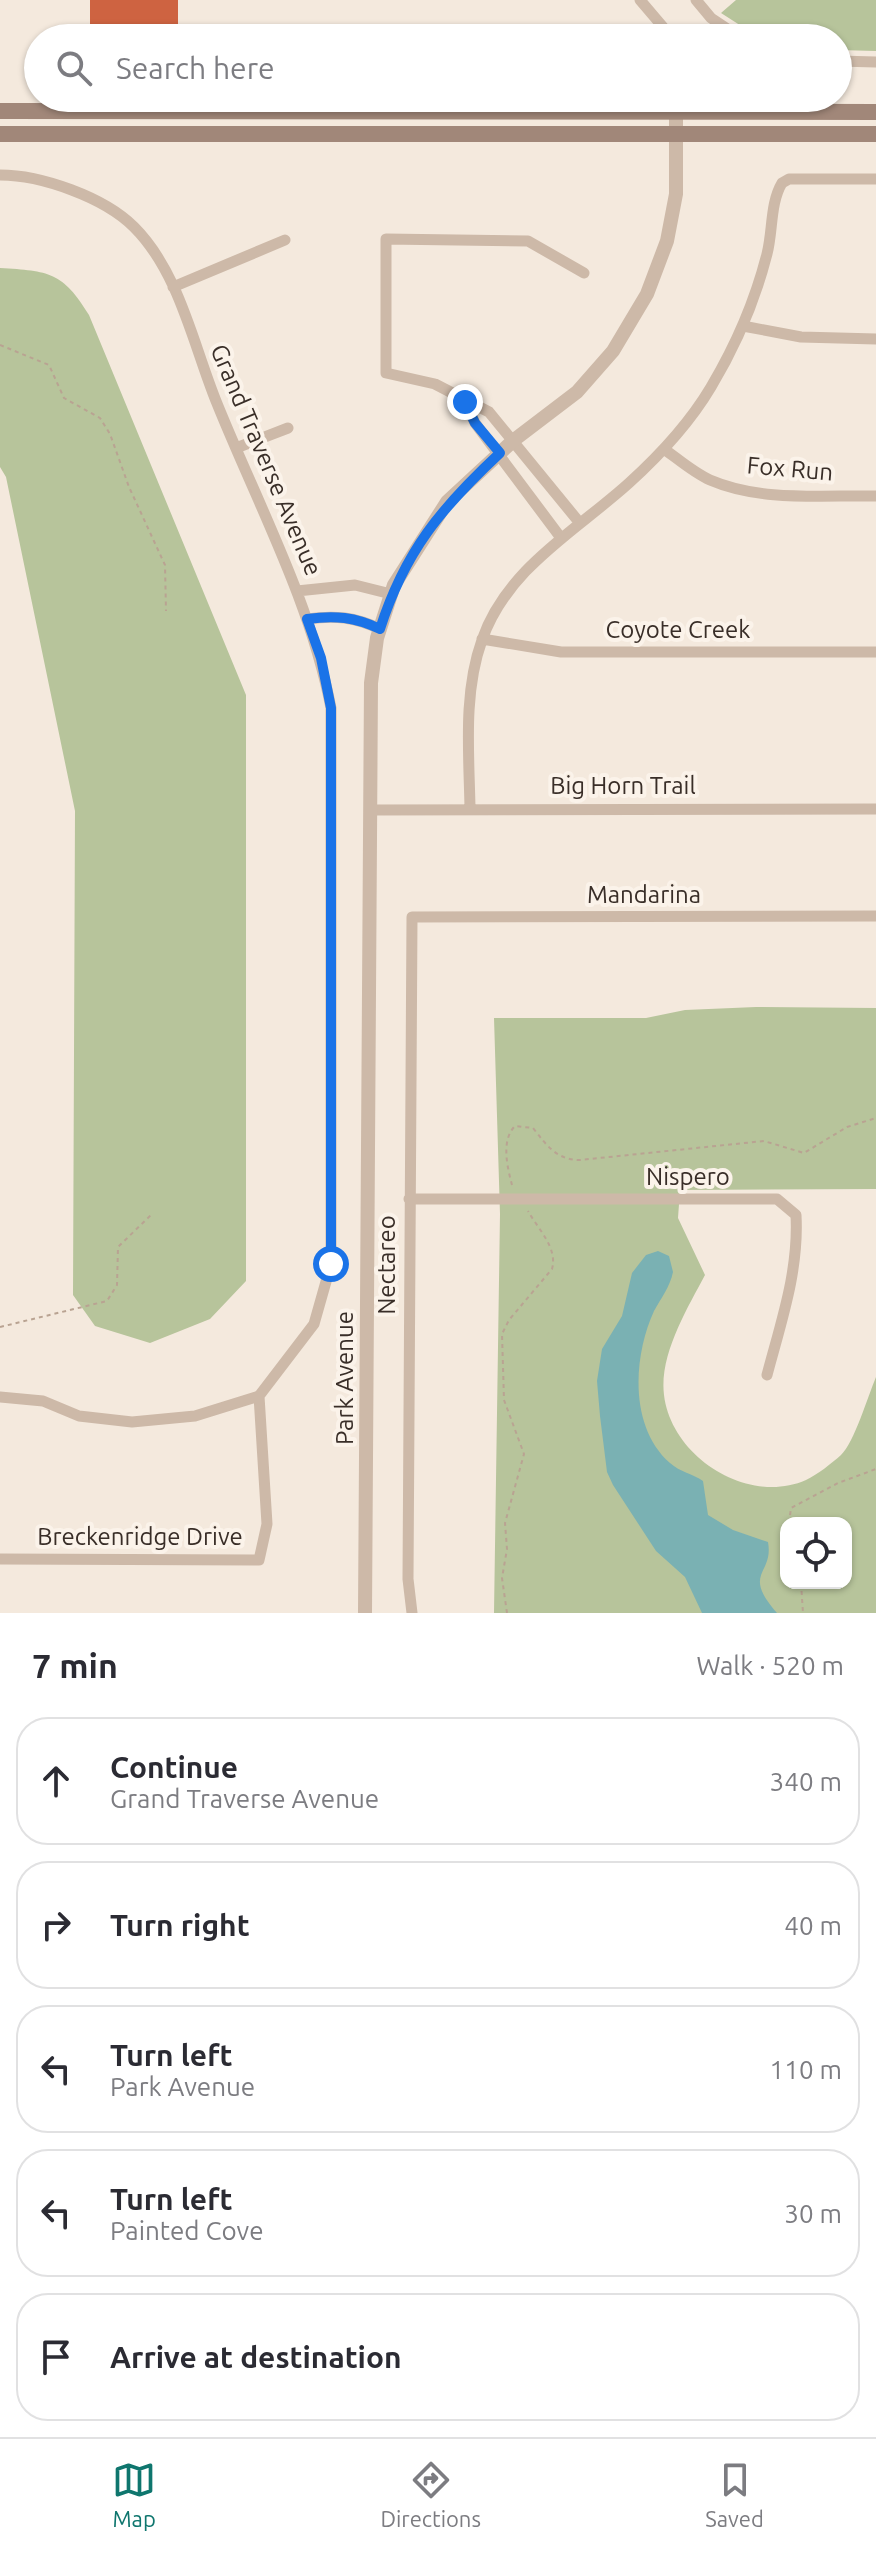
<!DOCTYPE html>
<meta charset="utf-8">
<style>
:root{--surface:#fff;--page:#f7f7f7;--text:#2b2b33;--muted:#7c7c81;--line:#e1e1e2;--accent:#0f766e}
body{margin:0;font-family:Ubuntu,sans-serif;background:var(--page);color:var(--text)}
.controls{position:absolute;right:24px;bottom:24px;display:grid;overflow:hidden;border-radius:16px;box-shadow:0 2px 6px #0004}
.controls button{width:72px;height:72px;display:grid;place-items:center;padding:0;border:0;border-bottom:2px solid var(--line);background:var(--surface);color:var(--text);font:40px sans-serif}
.stop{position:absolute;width:24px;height:24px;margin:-18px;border:6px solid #1a73e8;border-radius:50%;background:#fff}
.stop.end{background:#1a73e8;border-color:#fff;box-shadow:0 2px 8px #0008}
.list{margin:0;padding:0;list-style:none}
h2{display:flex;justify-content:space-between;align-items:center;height:104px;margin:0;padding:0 32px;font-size:34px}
h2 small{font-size:26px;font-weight:400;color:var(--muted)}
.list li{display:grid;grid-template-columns:52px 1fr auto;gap:24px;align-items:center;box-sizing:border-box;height:128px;margin:0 16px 16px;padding:0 16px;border:2px solid var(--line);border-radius:32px}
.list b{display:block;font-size:30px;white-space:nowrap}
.list p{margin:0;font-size:26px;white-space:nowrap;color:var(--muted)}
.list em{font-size:26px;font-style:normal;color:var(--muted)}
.icon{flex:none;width:44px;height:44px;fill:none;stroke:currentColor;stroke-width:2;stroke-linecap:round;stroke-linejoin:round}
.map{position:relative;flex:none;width:876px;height:1613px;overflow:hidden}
.search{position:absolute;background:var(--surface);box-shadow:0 2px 6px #0004;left:24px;right:24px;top:24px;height:88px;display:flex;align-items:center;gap:20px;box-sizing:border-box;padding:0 28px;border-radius:44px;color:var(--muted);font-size:30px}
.sheet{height:824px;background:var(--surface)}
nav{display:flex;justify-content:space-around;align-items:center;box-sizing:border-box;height:112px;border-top:2px solid var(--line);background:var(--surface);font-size:22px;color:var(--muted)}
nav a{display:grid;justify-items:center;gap:4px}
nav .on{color:var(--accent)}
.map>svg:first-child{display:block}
</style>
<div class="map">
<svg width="876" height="1613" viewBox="0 0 876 1613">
<rect width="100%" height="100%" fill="#f4e9dd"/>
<path fill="#b7c49b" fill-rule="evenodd" d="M 736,0 L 876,0 L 876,51 L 838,50 L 838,38 L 760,38 L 721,13 Z
M 0,268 C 49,271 63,272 89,315 L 246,695 L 246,1281 L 210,1319 L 150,1343 L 95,1326 L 73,1295 L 75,811 L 6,477 L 0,467 Z
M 756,1007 L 876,1008 L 876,1189 L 680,1190 L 678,1218 L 705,1275 C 687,1309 659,1355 664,1395 C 671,1456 747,1506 806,1480 C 817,1475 832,1463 841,1455 C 854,1443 868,1396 876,1377 L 876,1613 L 494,1613 L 500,1214 L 494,1018 L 646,1018 L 685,1010 ZM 786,1523 L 846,1523 L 846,1583 L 786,1583 Z"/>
<path fill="#7ab1b3" d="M 658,1251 L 669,1256 L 673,1272 C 670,1287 661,1298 654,1311 C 633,1357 629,1427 670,1463 C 680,1472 693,1474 703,1481 L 708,1515 L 733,1530 L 768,1542 C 774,1575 741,1572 777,1613 L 702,1613 L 685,1577 L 656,1551 L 613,1485 L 607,1472 L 600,1416 L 597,1381 L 602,1349 L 622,1316 L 632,1273 L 646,1255 Z"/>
<path fill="#ce6341" d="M 90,0 L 178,0 L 178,25 L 90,25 Z"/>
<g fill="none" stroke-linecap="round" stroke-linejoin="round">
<path stroke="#b9a392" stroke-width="2" stroke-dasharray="4 4" stroke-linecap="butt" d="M 0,345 L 49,365 L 64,398 L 100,418 L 110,434 L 129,487 L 165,565 L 166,611
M 512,1185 C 507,1166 501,1140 515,1126 L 533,1128 C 547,1146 557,1160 580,1160 L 764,1141 L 804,1153 L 847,1127 L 876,1118
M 0,1327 L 107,1301 L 117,1285 L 118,1247 L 153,1213
M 789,1523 L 791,1508 L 838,1483 L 876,1469
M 801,1583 L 803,1613
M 507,1613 L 502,1578 L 507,1549 L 505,1523 L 524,1454 L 504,1400 L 502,1334 L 509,1320 L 552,1269 C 558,1248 538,1229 528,1211"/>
<path stroke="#cdb9a8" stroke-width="11" d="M 640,0 L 663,27 L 666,38
M 696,0 L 711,18 L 741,38
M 838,61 L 876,62
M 0,175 C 41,175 104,197 134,227 C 179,272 193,344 216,401 C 257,503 310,600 331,708 L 331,1264 L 314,1324 L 259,1396 L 195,1416 L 132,1422 L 79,1416 L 43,1401 L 0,1397
M 173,287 L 285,240
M 743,326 L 801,337 L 876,339
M 465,402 L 475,423 L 561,538
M 236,448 L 288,428
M 664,449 C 678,459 694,473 710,480 C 761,502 822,495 876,496
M 579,522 L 489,412 L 435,384 L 386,373 L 386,239 L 528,241 L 584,273
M 297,591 L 355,585 L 391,594
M 307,619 C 335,615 355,617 380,629
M 482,639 L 561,652 L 876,652
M 470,808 C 469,753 463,693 482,640 C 507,568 576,531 629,483 C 661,454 689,424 711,387 C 736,345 755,301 767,254 C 773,231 770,203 782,183 L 789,179 L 876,179
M 370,810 L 876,809
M 409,1199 L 777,1199 L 796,1215 C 799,1271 781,1322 767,1375
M 0,1559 L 259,1560 L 267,1524 L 259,1396
M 412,1613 L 408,1579 L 412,917 L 876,916"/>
<path stroke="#cdb9a8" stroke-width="14" d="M 365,1613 L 371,683 L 377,638 L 394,585 L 447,502 L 514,440 L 577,392 L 613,351 L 647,294 L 667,241 L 676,194 L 676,112"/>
<path stroke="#a18779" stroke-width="16" d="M 0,111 L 876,112
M 0,134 L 876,134"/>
</g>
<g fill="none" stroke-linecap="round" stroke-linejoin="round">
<path stroke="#1a73e8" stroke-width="10" d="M 331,1264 L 331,708 L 321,658 L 307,619 C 335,615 355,617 380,629 C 405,551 441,508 500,453 L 475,423 L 465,402"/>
</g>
<g text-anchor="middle" stroke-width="8" stroke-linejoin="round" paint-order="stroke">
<g font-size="24" fill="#392e28" stroke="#fbf3ea">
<text transform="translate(266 460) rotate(67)" y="8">Grand Traverse Avenue</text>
<text transform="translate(790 469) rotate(5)" y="8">Fox Run</text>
<text x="678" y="638">Coyote Creek</text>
<text x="623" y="794">Big Horn Trail</text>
<text x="644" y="903">Mandarina</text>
<text x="688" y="1185">Nispero</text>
<text transform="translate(387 1265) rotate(-90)" y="8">Nectareo</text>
<text transform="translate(345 1378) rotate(-90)" y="8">Park Avenue</text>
<text x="140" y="1545">Breckenridge Drive</text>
</g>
</g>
</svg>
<div class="controls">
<button><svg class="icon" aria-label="locate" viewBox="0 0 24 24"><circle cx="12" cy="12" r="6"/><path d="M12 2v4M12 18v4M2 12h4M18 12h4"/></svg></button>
</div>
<div class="stop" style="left:331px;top:1264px"></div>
<div class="stop end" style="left:465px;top:402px"></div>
<div class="search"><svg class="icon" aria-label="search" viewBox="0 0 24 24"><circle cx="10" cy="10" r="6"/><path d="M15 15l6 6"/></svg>Search here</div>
</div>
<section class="sheet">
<h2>7 min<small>Walk · 520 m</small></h2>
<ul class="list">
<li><svg class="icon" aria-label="ahead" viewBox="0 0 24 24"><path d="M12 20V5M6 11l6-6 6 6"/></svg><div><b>Continue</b><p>Grand Traverse Avenue</p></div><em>340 m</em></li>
<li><svg class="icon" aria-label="right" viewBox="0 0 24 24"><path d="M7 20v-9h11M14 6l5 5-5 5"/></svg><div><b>Turn right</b></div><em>40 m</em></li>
<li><svg class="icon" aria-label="left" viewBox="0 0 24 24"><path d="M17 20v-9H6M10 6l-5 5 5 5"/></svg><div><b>Turn left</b><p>Park Avenue</p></div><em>110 m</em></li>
<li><svg class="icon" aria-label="left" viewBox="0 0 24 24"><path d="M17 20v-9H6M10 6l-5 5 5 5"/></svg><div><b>Turn left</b><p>Painted Cove</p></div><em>30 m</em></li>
<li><svg class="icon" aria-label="arrive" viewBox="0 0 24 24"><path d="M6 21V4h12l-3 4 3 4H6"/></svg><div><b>Arrive at destination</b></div></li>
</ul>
</section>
<nav>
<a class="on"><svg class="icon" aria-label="map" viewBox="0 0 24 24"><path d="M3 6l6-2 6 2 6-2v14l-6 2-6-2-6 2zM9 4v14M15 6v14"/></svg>Map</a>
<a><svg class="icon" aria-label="directions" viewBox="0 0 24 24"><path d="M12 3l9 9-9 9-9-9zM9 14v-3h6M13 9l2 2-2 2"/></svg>Directions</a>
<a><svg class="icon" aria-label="saved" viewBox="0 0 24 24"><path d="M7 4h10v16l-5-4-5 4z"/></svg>Saved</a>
</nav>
